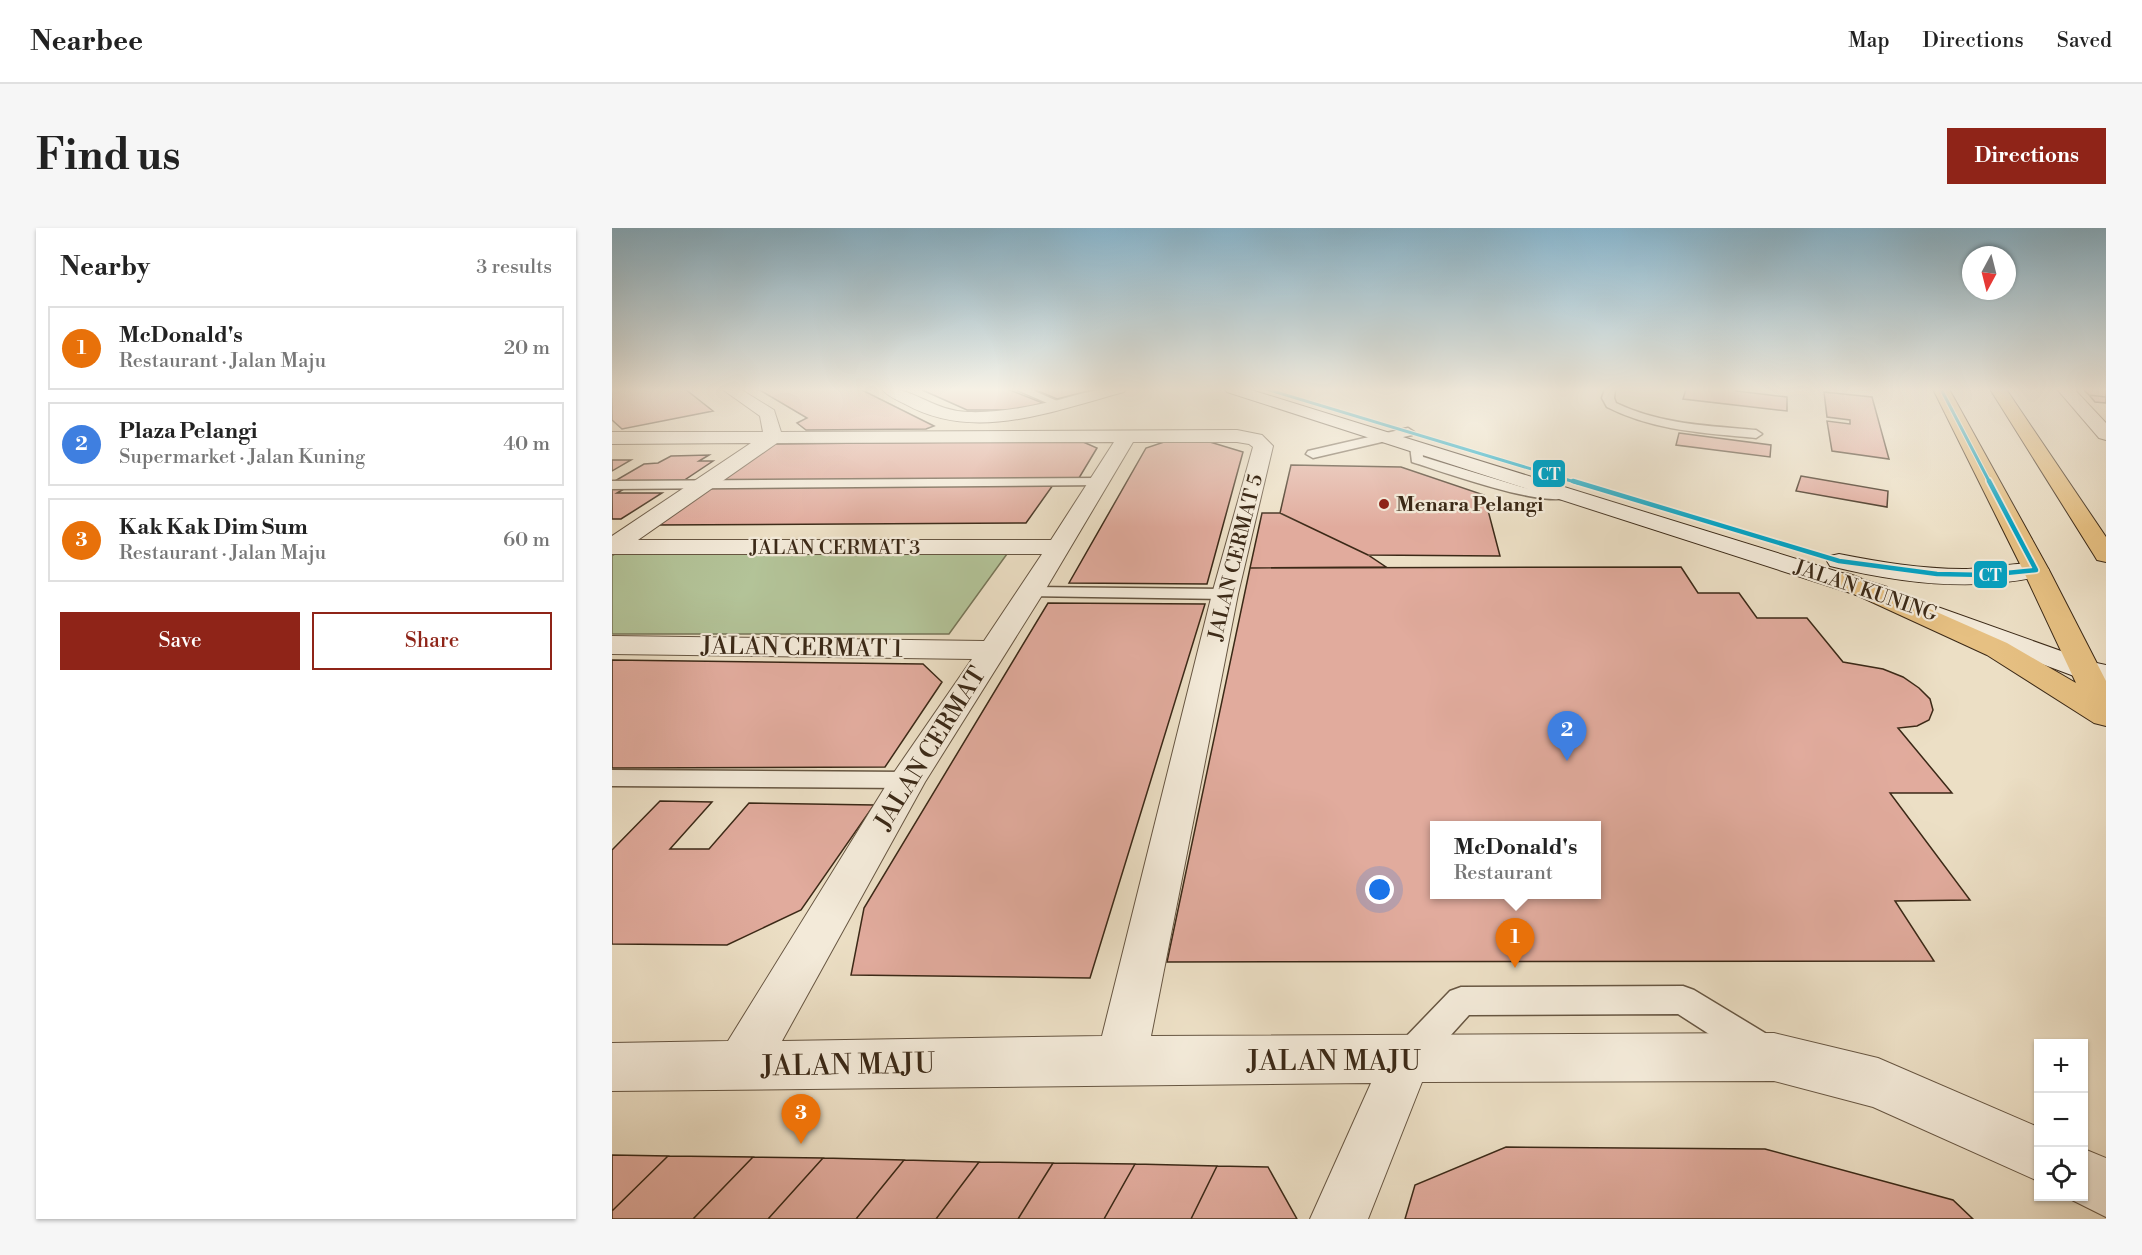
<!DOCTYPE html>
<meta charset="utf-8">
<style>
:root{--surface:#fff;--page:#f6f6f6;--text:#222;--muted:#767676;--line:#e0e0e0;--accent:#8f2418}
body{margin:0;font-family:"Libre Bodoni",serif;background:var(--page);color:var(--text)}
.controls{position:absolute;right:18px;bottom:18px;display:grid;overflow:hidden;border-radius:0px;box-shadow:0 2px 4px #0004}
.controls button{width:54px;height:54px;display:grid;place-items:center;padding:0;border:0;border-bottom:2px solid var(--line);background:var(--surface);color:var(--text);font:30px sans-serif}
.compass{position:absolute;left:1350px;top:18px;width:54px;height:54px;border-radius:50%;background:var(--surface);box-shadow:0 2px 4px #0004;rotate:187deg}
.you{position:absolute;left:768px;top:662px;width:21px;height:21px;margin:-15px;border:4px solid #fff;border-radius:50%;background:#1a73e8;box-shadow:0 0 0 9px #1a73e833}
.badge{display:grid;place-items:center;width:39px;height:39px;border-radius:50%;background:var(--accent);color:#fff;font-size:20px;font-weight:700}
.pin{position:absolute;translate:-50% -50px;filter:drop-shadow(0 2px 3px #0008)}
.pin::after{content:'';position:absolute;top:32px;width:21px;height:18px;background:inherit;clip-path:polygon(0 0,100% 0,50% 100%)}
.popup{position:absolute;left:818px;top:593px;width:171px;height:78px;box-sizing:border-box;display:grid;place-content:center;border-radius:0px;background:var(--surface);filter:drop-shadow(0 2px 4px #0005);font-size:20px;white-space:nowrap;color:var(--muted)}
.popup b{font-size:22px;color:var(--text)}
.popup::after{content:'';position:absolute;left:50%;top:100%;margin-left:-12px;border:12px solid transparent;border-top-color:var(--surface)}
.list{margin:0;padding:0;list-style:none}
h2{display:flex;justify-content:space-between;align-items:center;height:78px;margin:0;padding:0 24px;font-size:26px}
h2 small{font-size:20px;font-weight:400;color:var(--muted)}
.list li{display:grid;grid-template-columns:39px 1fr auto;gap:18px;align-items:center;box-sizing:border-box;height:84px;margin:0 12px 12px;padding:0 12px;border:2px solid var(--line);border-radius:0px}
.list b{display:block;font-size:22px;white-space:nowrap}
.list p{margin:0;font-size:20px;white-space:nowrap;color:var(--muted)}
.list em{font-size:20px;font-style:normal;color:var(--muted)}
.actions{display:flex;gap:12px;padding:18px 24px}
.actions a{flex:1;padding:14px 0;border:2px solid var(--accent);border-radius:0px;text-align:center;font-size:21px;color:var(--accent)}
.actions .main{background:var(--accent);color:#fff}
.icon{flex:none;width:33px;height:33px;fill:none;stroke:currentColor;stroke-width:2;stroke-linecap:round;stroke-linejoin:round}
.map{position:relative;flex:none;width:1494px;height:991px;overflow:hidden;border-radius:0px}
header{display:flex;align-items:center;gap:36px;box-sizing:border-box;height:84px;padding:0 30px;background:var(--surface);border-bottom:2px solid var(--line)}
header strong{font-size:28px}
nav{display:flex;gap:33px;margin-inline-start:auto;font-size:21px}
.intro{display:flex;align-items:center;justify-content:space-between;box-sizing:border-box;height:144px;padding:0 36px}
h1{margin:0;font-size:42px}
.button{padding:15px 27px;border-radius:0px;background:var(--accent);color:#fff;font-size:21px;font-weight:700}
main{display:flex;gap:36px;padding:0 36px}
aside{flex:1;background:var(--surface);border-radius:0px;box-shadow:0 2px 4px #0004}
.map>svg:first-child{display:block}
</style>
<header>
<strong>Nearbee</strong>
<nav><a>Map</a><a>Directions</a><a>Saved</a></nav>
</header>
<div class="intro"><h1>Find us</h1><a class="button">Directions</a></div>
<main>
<aside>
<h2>Nearby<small>3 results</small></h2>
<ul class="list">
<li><span class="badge" style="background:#e8710a">1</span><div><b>McDonald's</b><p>Restaurant · Jalan Maju</p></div><em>20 m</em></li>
<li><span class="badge" style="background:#3f7fe0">2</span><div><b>Plaza Pelangi</b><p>Supermarket · Jalan Kuning</p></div><em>40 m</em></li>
<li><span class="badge" style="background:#e8710a">3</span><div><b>Kak Kak Dim Sum</b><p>Restaurant · Jalan Maju</p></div><em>60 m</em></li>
</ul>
<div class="actions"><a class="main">Save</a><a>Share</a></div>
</aside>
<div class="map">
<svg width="1494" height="991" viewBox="0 0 1494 991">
<rect width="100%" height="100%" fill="#ecdfc5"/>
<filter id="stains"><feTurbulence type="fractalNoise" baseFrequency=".00333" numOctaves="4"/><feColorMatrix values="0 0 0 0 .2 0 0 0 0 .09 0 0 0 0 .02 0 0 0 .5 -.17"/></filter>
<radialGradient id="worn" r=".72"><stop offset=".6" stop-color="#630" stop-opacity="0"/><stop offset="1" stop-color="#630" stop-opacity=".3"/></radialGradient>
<path fill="#b3c398" stroke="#777658" stroke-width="1.5" d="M 3,326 L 395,326 L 337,406 L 0,406 L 0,328 Z"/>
<path fill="#e1ab9d" stroke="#3b2917" stroke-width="1.5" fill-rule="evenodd" d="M 0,161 L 73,161 L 101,183 L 10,201 L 0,192 Z
M 146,161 L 248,161 L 322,198 L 314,201 L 194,202 L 185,195 L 195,190 Z
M 308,161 L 395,161 L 431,175 L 407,182 L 355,182 Z
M 421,161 L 484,161 L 445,171 Z
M 1074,161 L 1125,161 L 1124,163 L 1175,169 L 1175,183 L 1071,171 Z
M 1471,161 L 1494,161 L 1494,169 L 1477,167 Z
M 1212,164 L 1260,169 L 1277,231 L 1220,223 L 1215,193 L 1238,196 L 1238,192 L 1215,189 Z
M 1477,167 L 1494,169 L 1494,175 L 1483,174 Z
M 1067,205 L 1159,217 L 1158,229 L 1064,217 Z
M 469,213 L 485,220 L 467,250 L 107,254 L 162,216 Z
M 555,213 L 598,214 L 631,224 L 595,356 L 457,355 L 534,220 Z
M 97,227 L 87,233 L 101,233 L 71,253 L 1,254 L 32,236 L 46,235 L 59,228 Z
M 0,232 L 19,232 L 0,243 Z
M 679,237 L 789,239 L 872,267 L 888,328 L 756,327 L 668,285 Z
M 1189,248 L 1276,263 L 1275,279 L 1184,263 Z
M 441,257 L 414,295 L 41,297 L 99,259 Z
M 0,261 L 12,261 L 5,265 L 50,265 L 9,291 L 0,291 Z
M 650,285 L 668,285 L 756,327 L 774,339 L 638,340 Z
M 1069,339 L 1086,365 L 1127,365 L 1145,390 L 1195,390 L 1231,434 L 1271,441 L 1291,449 L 1307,460 L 1318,471 L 1321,482 L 1317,492 L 1305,498 L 1286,500 L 1340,565 L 1278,565 L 1358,672 L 1283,673 L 1322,733 L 555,734 L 638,340 ZM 822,598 L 984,598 L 984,666 L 822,666 Z
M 436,375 L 593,376 L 478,750 L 239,747 L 252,680 Z
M 0,432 L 311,436 L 330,454 L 273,539 L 0,540 Z
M 48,573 L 100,574 L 58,621 L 97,621 L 137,575 L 262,577 L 189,682 L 115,717 L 0,716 L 0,622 Z
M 894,919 L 1153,921 L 1341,972 L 1361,991 L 793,991 L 803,957 Z
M 0,927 L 56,928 L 0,983 Z
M 56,928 L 141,929 L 81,991 L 0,991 L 0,983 Z
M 141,929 L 211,930 L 156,991 L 81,991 Z
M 211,930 L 292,932 L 244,991 L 156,991 Z
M 292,932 L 367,934 L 324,991 L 244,991 Z
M 367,934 L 441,935 L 406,991 L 324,991 Z
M 441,935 L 523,936 L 492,991 L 406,991 Z
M 523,936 L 605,938 L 579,991 L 492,991 Z
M 605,938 L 656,939 L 685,991 L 579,991 Z"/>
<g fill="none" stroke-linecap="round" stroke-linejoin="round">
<g stroke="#675642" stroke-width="3">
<path id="lane" d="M 403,161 L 418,161 L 452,176 L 450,178 L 442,178 Z
M 993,161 L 1003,161 L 1002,170 L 1004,175 C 1048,196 1096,198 1144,202 L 1150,206 L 1144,210 C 1093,205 1042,203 995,179 L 990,170 Z
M 796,200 L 802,204 L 800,207 L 701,230 L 694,226 L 696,223 Z
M 804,214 L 810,218 L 811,229 L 913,260 L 956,262 L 963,266 C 945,286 826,242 800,234 L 798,218 Z
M 488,250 L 495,254 L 493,257 L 0,261 L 0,253 Z
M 419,359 L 613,361 L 619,362 L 622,366 L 619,370 L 613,371 L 413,368 L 410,364 L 413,360 Z
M 0,542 L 296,544 L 305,546 L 308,552 L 305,558 L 296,560 L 0,558 Z
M 1071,758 L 1082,762 L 1163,811 L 1168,822 L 1163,833 L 1151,838 L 1139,833 L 1066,786 L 857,787 L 810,839 L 798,844 L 786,839 L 781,828 L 786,817 L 838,763 L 849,759 Z"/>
</g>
<g stroke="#675642" stroke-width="2">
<path id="street" d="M 110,161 L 128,161 L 162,182 L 169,204 L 625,202 L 650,207 L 661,218 L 626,366 L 539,808 L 1162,805 L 1266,830 L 1426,899 L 1426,953 L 1261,879 L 1162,853 L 810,854 L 756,991 L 698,991 L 759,855 L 0,863 L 0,815 L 116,813 L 283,543 L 360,431 L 0,426 L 0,408 L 372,413 L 430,326 L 0,326 L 0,308 L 139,215 L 0,216 L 0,204 L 151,204 L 148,188 ZM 502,214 L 439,312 L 26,312 L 165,215 ZM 521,214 L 625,214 L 637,216 L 641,219 L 600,366 L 490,808 L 170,813 L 313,554 L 432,364 Z
M 270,161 C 301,158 320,183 356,184 C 384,185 411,180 438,174 C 463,168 488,158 514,161 L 512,164 C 441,183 362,215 293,176 C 285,172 275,168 270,161 Z
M 1445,161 L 1462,161 L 1494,195 L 1494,212 L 1487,210 Z
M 1472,921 L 1494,930 L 1494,989 L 1452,968 L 1472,968 Z"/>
</g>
<g stroke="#3b2917" stroke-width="2">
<path id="secondary" d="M 613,161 L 636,161 L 1275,359 L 1279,365 L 1275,371 L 1266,373 L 1257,371 L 615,164 Z
M 1227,326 C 1268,334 1309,341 1351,341 C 1373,341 1415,332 1433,337 L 1437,342 L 1433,347 C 1363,365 1287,355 1218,338 L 1215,333 L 1218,328 Z
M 1320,377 L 1480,434 L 1494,437 L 1494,455 L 1462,448 L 1310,391 L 1306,385 L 1310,379 Z"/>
</g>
<g stroke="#3b2917" stroke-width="2">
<path id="highway" d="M 1321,161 L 1337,161 L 1437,342 L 1494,453 L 1494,498 L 1482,495 L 1375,427 L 1225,358 L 1221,353 L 1225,348 L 1234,345 L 1243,348 L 1395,415 L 1464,455 L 1411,342 Z
M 1378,161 L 1394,161 L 1494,309 L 1494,334 L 1485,332 L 1482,327 Z"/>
</g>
<use href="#lane" fill="#f3ead9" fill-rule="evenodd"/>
<use href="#street" fill="#f3ead9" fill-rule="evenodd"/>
<use href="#secondary" fill="#f3ead9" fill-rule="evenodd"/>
<use href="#highway" fill="#e6c082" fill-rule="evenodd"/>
<g stroke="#f3ead9" stroke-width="5">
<path id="bus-1-far1" d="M 654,161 L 966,255
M 1329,161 L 1378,255"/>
</g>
<g stroke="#f3ead9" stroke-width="8">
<path id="bus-1" d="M 961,253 L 1227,333 L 1325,346 L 1374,347 L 1424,342 L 1377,253"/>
</g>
<use href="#bus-1-far1" stroke="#03a3c5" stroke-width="3"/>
<use href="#bus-1" stroke="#03a3c5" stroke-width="4.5"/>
</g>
<linearGradient id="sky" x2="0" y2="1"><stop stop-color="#89b8d1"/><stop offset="0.54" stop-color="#f6f1e5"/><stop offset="1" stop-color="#f6f1e5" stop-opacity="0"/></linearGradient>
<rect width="1494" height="299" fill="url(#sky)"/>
<circle fill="#8f2418" stroke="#f3ead9" stroke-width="2" cx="772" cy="276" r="6"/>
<g text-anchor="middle" stroke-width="4.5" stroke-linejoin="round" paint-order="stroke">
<g font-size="20" font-weight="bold" fill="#3b2917" stroke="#f3ead9" text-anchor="start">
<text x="784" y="283">Menara Pelangi</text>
</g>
<g font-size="20" fill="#3b2917" stroke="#f3ead9">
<text x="223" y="326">JALAN CERMAT 3</text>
<text transform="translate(623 329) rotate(-76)" y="7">JALAN CERMAT 5</text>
<text transform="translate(1254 362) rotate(19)" y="7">JALAN KUNING</text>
</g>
<g font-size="24" fill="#3b2917" stroke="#f3ead9">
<text transform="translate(190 419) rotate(1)" y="8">JALAN CERMAT 1</text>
<text transform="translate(318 520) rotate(-58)" y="8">JALAN CERMAT</text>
</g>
<g font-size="28" fill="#3b2917" stroke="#f3ead9">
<text x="722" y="842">JALAN MAJU</text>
<text transform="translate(236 836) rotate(-1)" y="10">JALAN MAJU</text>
</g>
</g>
<g stroke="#f3ead9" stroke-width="2">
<rect x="920" y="231" width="34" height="29" rx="6" fill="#03a3c5"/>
<rect x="1361" y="332" width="35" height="29" rx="6" fill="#03a3c5"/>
</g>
<g font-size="16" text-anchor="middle" font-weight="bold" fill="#fff">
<text x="937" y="252">CT</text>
<text x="1378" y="353">CT</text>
</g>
<rect width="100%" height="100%" filter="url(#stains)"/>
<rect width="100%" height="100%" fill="url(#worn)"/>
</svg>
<div class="controls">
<button>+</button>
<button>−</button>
<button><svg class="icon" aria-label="locate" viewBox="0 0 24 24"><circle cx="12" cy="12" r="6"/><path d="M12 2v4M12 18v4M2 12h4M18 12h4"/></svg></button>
</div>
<svg class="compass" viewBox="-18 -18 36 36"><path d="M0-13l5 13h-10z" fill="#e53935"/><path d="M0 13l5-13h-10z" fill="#767676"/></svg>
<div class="you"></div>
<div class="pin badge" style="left:903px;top:740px;background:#e8710a">1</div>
<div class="popup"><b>McDonald's</b>Restaurant</div>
<div class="pin badge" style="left:955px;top:533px;background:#3f7fe0">2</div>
<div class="pin badge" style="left:189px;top:916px;background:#e8710a">3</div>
</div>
</main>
